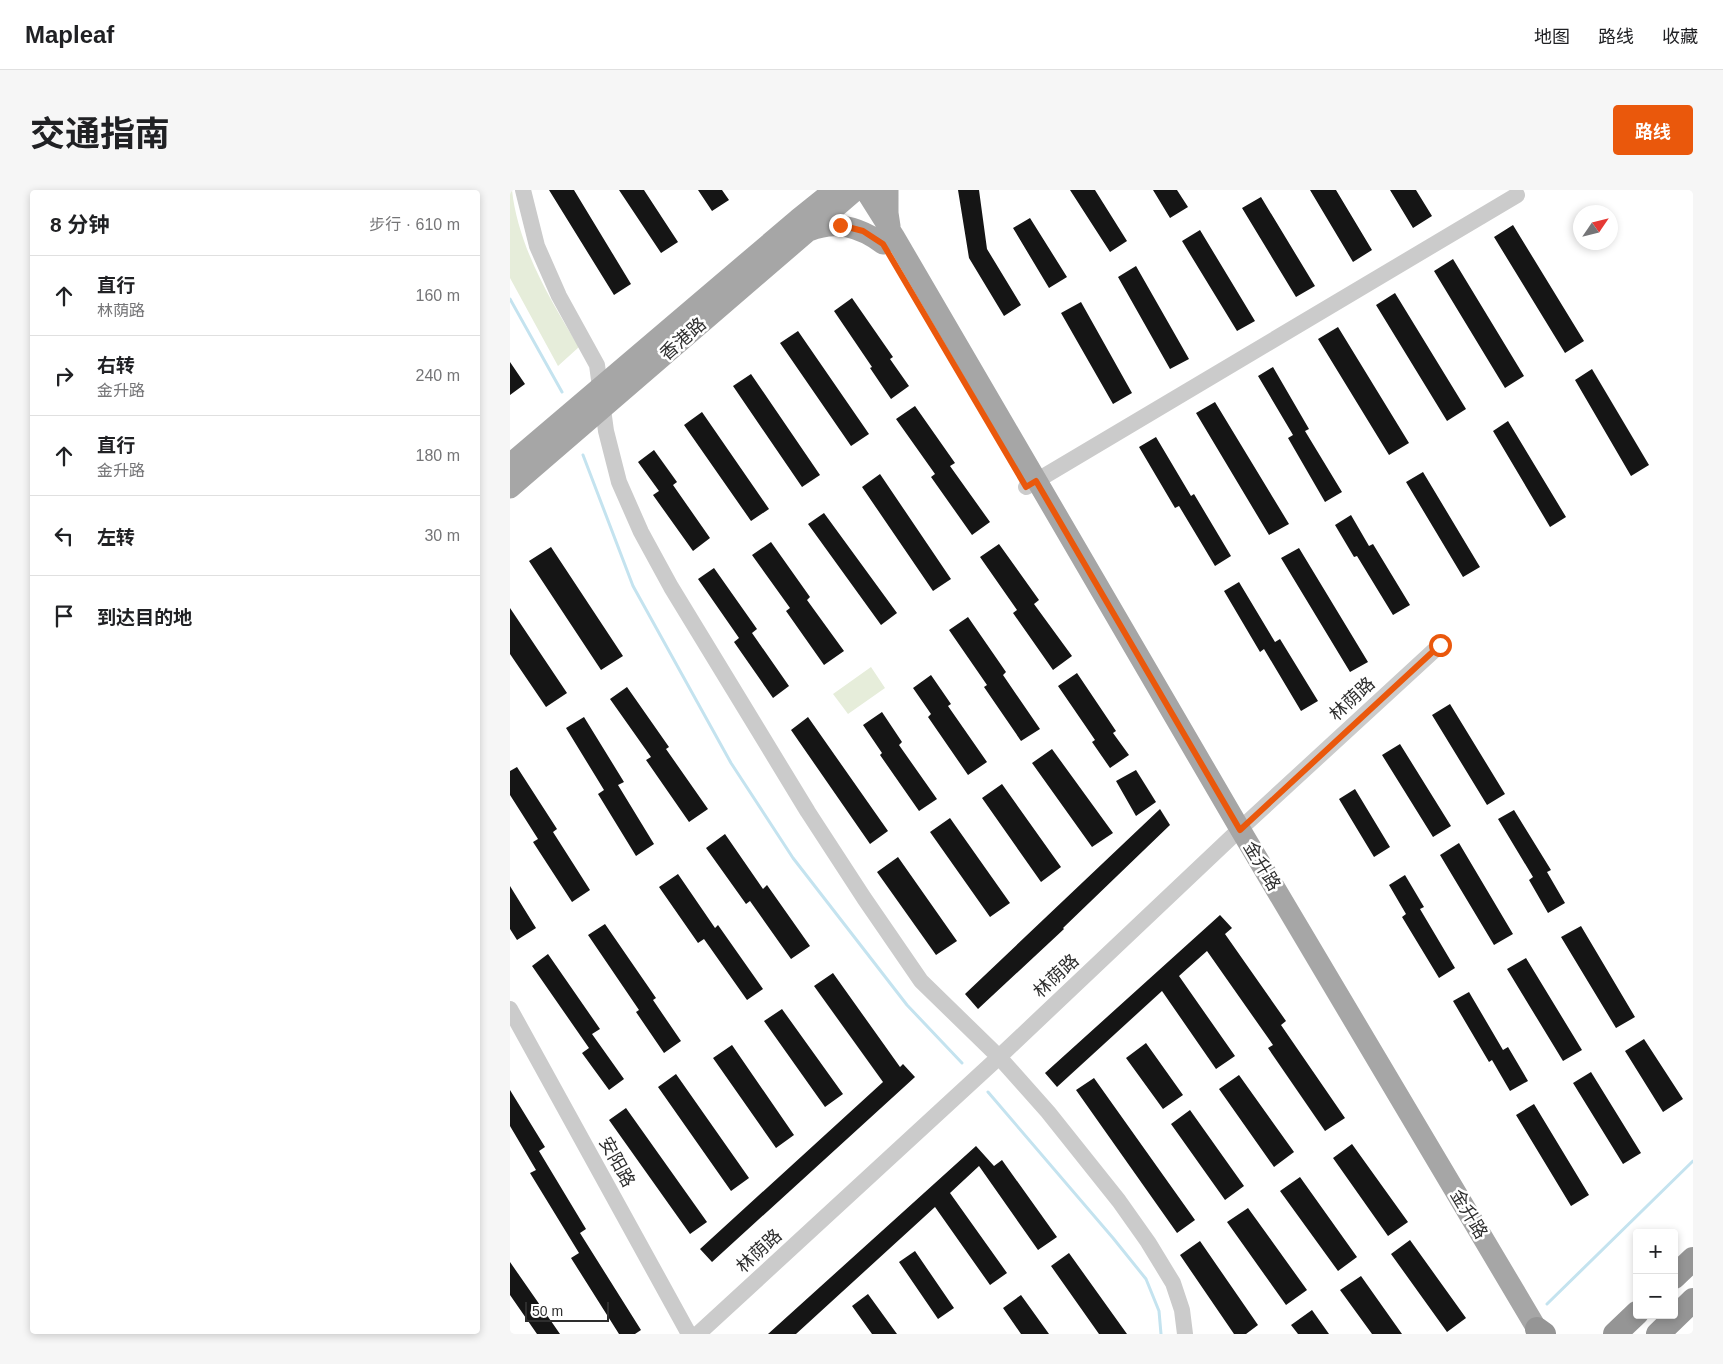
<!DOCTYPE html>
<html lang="zh">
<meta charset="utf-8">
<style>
:root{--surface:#fff;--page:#f6f6f6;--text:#202124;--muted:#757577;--line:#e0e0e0;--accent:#ea580c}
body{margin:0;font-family:Helvetica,"Noto Sans SC",sans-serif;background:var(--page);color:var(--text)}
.controls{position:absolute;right:15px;bottom:15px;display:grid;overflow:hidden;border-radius:5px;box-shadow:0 2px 8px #0003}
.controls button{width:45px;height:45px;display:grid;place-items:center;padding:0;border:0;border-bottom:1px solid var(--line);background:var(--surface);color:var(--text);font:25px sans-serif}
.compass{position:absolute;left:1063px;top:15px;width:45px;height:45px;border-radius:50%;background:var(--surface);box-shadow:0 2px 8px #0003;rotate:55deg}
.scale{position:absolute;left:15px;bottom:12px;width:84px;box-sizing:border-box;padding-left:5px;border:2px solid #2e2e2e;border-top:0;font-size:14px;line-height:18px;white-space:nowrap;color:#2e2e2e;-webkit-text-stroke:4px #fff;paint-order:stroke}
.stop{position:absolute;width:15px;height:15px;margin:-11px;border:4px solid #ea580c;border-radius:50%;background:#fff}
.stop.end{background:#ea580c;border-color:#fff;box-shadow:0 1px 5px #0008}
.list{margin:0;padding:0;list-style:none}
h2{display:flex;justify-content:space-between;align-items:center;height:65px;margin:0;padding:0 20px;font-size:21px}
h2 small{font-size:16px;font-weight:400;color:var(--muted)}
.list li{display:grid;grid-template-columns:32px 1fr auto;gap:15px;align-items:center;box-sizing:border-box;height:80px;padding:0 20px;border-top:1px solid var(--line)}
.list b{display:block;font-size:19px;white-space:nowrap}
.list p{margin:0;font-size:16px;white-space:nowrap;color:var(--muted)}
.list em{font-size:16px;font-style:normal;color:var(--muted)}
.icon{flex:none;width:28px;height:28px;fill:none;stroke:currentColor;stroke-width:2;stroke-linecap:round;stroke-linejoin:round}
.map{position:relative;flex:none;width:1183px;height:1144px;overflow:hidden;border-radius:5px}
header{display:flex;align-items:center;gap:30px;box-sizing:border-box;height:70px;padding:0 25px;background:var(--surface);border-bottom:1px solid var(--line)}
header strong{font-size:24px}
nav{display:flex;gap:28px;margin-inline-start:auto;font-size:18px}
.intro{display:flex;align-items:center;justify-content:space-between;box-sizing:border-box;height:120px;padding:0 30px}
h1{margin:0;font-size:35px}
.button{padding:12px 22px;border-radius:5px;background:var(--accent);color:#fff;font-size:18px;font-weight:700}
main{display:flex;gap:30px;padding:0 30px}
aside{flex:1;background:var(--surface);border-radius:5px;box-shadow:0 2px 8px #0003}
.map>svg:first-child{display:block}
</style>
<header>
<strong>Mapleaf</strong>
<nav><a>地图</a><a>路线</a><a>收藏</a></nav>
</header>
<div class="intro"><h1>交通指南</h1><a class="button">路线</a></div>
<main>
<aside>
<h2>8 分钟<small>步行 · 610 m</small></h2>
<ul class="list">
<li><svg class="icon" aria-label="ahead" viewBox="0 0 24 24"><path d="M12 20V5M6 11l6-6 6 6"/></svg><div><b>直行</b><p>林荫路</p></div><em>160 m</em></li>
<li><svg class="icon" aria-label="right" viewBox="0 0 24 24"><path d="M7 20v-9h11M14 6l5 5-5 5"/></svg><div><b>右转</b><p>金升路</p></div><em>240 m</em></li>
<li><svg class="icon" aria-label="ahead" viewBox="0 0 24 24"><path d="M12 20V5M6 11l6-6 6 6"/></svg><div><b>直行</b><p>金升路</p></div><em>180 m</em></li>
<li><svg class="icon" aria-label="left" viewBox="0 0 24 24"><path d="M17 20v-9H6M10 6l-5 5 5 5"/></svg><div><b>左转</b></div><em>30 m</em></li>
<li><svg class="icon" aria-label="arrive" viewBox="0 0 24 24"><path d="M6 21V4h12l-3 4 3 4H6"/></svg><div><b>到达目的地</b></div></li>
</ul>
</aside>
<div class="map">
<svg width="1183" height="1144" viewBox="0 0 1183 1144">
<rect width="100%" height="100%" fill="#fff"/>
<path fill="#e6edda" d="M 0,0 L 2,0 C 8,56 40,110 69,157 L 48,176 L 0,88 Z
M 361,477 L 375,498 L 338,524 L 323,504 Z"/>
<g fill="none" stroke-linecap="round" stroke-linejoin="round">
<path stroke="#c4e3ef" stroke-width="3" d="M 0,109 L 52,202
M 73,265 L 123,396 L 221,573 L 283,668 L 397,815 L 452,873
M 478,902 L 603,1048 L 636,1089 L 649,1121 L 651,1144
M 1037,1114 L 1183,971"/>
</g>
<path fill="#151515" d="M 39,0 L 64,0 L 121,94 L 104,105 Z
M 109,0 L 134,0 L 168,52 L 151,63 Z
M 188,0 L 212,0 L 219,10 L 202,21 Z
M 448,0 L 469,0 L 477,59 L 511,115 L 494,126 L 459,68 Z
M 560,0 L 585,0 L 617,51 L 600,62 Z
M 643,0 L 667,0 L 678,17 L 660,28 Z
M 800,0 L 826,0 L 862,60 L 843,72 Z
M 880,0 L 906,0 L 922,26 L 903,38 Z
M 751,7 L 805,96 L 786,107 L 732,18 Z
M 520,28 L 557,87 L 539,98 L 503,38 Z
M 1003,35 L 1074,151 L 1055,163 L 984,47 Z
M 690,40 L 745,131 L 727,141 L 672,51 Z
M 943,69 L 1014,186 L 995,198 L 924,81 Z
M 626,76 L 679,169 L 660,179 L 608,87 Z
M 885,103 L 956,219 L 937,231 L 866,115 Z
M 342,108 L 383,167 L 380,169 L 399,196 L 381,209 L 360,178 L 362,177 L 324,121 Z
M 571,112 L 622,203 L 603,214 L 551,123 Z
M 828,137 L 899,253 L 879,265 L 808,149 Z
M 288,141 L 359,244 L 341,256 L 270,153 Z
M 0,172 L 15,194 L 0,205 Z
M 763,177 L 799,239 L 795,241 L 832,302 L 815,312 L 778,248 L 783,245 L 748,186 Z
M 1082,179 L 1139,275 L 1121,286 L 1065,190 Z
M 241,184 L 310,285 L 292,297 L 223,196 Z
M 705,212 L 779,334 L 759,345 L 686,223 Z
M 405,216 L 445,273 L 440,276 L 480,332 L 462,345 L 421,287 L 425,284 L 386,229 Z
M 192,222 L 259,319 L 241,331 L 174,235 Z
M 998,231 L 1056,327 L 1040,337 L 983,241 Z
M 646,247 L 681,306 L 684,304 L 721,366 L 705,376 L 669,316 L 665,318 L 629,257 Z
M 144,260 L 167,292 L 163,295 L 200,348 L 183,361 L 143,305 L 149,301 L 128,272 Z
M 913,282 L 970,377 L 953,387 L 896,292 Z
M 370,284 L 441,389 L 423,401 L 352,297 Z
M 314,323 L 387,423 L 371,435 L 298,334 Z
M 841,325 L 859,356 L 863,354 L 900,415 L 883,425 L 847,366 L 844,367 L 825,335 Z
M 261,352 L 300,407 L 297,410 L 334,461 L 314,475 L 276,421 L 280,418 L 242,365 Z
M 489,354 L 529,410 L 524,414 L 562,466 L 543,480 L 503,423 L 507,420 L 470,367 Z
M 41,357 L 113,466 L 91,480 L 19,371 Z
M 789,358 L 858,472 L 840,482 L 771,368 Z
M 204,378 L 247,439 L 242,443 L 279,496 L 263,508 L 224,452 L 229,448 L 188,389 Z
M 729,392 L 765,452 L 770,449 L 808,511 L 791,521 L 754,459 L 750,462 L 714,401 Z
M 0,418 L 57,503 L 36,517 L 0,464 Z
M 458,427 L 496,482 L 493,485 L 530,539 L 511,551 L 474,497 L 477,495 L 439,440 Z
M 567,483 L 606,541 L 603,543 L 619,565 L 600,578 L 582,552 L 585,550 L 548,496 Z
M 421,485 L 441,514 L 438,516 L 477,572 L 458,585 L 418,527 L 421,524 L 403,498 Z
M 117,497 L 159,557 L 156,559 L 198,619 L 179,632 L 136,570 L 141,567 L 100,509 Z
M 940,514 L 995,604 L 977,615 L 922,525 Z
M 372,522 L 392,552 L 389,555 L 427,609 L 409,621 L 370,565 L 372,563 L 353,535 Z
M 74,527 L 114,592 L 108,595 L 144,654 L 126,666 L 88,604 L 94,600 L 56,538 Z
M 298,527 L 378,641 L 360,654 L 281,540 Z
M 890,554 L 941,636 L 923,647 L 872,565 Z
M 542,559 L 603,643 L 582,657 L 522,573 Z
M 7,577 L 47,639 L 43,642 L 80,700 L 62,712 L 23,652 L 28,649 L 0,605 L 0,581 Z
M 626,580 L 646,612 L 626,626 L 606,591 Z
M 492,594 L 551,677 L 531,692 L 472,608 Z
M 845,599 L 880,657 L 864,667 L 829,609 Z
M 650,619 L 660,635 L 553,738 L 554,739 L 468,819 L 455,804 Z
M 1004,620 L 1041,680 L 1037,682 L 1055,713 L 1038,723 L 1019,690 L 1023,687 L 988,629 Z
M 440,628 L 500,713 L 480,727 L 420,642 Z
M 215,644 L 253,699 L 257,695 L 300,756 L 281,769 L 240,711 L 236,714 L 196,658 Z
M 949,653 L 1003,744 L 984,755 L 930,665 Z
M 388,667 L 447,751 L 426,765 L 367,682 Z
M 168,684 L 205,738 L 208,735 L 253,799 L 237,810 L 194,749 L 188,753 L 149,697 Z
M 895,685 L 914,717 L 910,719 L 945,778 L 929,788 L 892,727 L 896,724 L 879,695 Z
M 0,696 L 26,738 L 7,750 L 0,739 Z
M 710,725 L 722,738 L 715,744 L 776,831 L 771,835 L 835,928 L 815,941 L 758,858 L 763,855 L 697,761 L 669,786 L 725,866 L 706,879 L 652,801 L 547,897 L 535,883 Z
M 95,734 L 146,808 L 143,810 L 171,851 L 154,863 L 126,822 L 129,820 L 78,745 Z
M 1071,736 L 1125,827 L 1106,838 L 1051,747 Z
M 38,764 L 90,839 L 82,844 L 114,889 L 99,900 L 72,863 L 79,858 L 22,776 Z
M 1016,768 L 1072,860 L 1053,871 L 997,779 Z
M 323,783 L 390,877 L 393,874 L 405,887 L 202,1072 L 190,1059 L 373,892 L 304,796 Z
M 959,802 L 993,860 L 998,857 L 1018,891 L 1000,901 L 982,870 L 979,872 L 943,811 Z
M 272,819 L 333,904 L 315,917 L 254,831 Z
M 1134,849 L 1173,909 L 1153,922 L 1115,861 Z
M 636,853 L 673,905 L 653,919 L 616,868 Z
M 222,855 L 284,945 L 266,958 L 203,868 Z
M 1081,882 L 1131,963 L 1113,974 L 1063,893 Z
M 166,884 L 239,988 L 221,1001 L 148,897 Z
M 729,885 L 784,962 L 764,977 L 709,899 Z
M 584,888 L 685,1030 L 667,1043 L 566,900 Z
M 0,900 L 35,957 L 29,961 L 76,1039 L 70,1043 L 131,1140 L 125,1144 L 109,1144 L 61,1068 L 69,1063 L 20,983 L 26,980 L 0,936 Z
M 1024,914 L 1079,1005 L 1061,1016 L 1006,925 Z
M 116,918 L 197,1032 L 180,1044 L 99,930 Z
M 680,920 L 734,996 L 715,1010 L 661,934 Z
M 842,954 L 898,1032 L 878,1046 L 823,968 Z
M 466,956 L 484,976 L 492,970 L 547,1047 L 528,1060 L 469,976 L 440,1003 L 497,1083 L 480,1095 L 425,1017 L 286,1144 L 258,1144 Z
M 790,987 L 847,1067 L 828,1081 L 770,1001 Z
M 738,1018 L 797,1100 L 776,1115 L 717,1032 Z
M 900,1050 L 956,1128 L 937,1142 L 881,1064 Z
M 690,1051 L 748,1135 L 736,1144 L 724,1144 L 670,1065 Z
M 405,1061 L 444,1118 L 428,1129 L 389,1072 Z
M 559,1063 L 617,1144 L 589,1144 L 541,1076 Z
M 0,1072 L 16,1095 L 50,1144 L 27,1144 L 0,1105 Z
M 851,1086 L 892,1144 L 862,1144 L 830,1100 Z
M 358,1104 L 387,1144 L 362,1144 L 342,1116 Z
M 511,1105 L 539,1144 L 511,1144 L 493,1118 Z
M 802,1120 L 819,1144 L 788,1144 L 781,1135 Z"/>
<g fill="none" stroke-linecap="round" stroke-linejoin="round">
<path stroke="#cbcbcb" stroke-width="16" d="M 13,0 L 27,56 L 49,106 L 87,175 L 96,241 L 109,292 L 131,342 L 161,397 L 298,622 L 354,708 L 411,791 L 489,867 L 538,922 L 609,1011 L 638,1052 L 663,1093 L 672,1120 L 675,1144
M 516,297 L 1007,5
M 0,819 L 179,1144
M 188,1144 L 489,867 L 730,639 L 930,455"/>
<path stroke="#a6a6a6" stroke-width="21" d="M 355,0 L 384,46 L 730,639 L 1030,1144
M 378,0 L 378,23 L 380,36
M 299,41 C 326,30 350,37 373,54
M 0,274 L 288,29 L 324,0
M 0,298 L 346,0"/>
<path stroke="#959595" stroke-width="24" d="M 1164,1087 L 1183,1069
M 1027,1139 L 1034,1144
M 1105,1144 L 1127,1123
M 1148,1144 L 1183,1110"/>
</g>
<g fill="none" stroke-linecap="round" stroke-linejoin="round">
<path stroke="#ea580c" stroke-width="6" d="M 330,35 L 353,41 L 373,54 L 516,297 L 526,291 L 730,640 L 930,455"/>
</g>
<g text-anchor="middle" stroke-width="5" stroke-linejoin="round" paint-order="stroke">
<g font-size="18" fill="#2e2e2e" stroke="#fff">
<text transform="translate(173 149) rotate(-41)" y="6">香港路</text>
<text transform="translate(842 509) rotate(-43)" y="6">林荫路</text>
<text transform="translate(752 676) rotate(59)" y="6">金升路</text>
<text transform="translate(546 786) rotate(-43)" y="6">林荫路</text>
<text transform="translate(107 972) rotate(61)" y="6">安阳路</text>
<text transform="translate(959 1024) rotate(59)" y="6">金升路</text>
<text transform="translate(249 1061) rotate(-43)" y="6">林荫路</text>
</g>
</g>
</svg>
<div class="controls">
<button>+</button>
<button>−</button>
</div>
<svg class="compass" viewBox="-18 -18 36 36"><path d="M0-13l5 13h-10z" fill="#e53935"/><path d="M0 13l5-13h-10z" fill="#757577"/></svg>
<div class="scale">50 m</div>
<div class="stop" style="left:930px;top:455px"></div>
<div class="stop end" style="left:330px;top:35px"></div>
</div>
</main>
